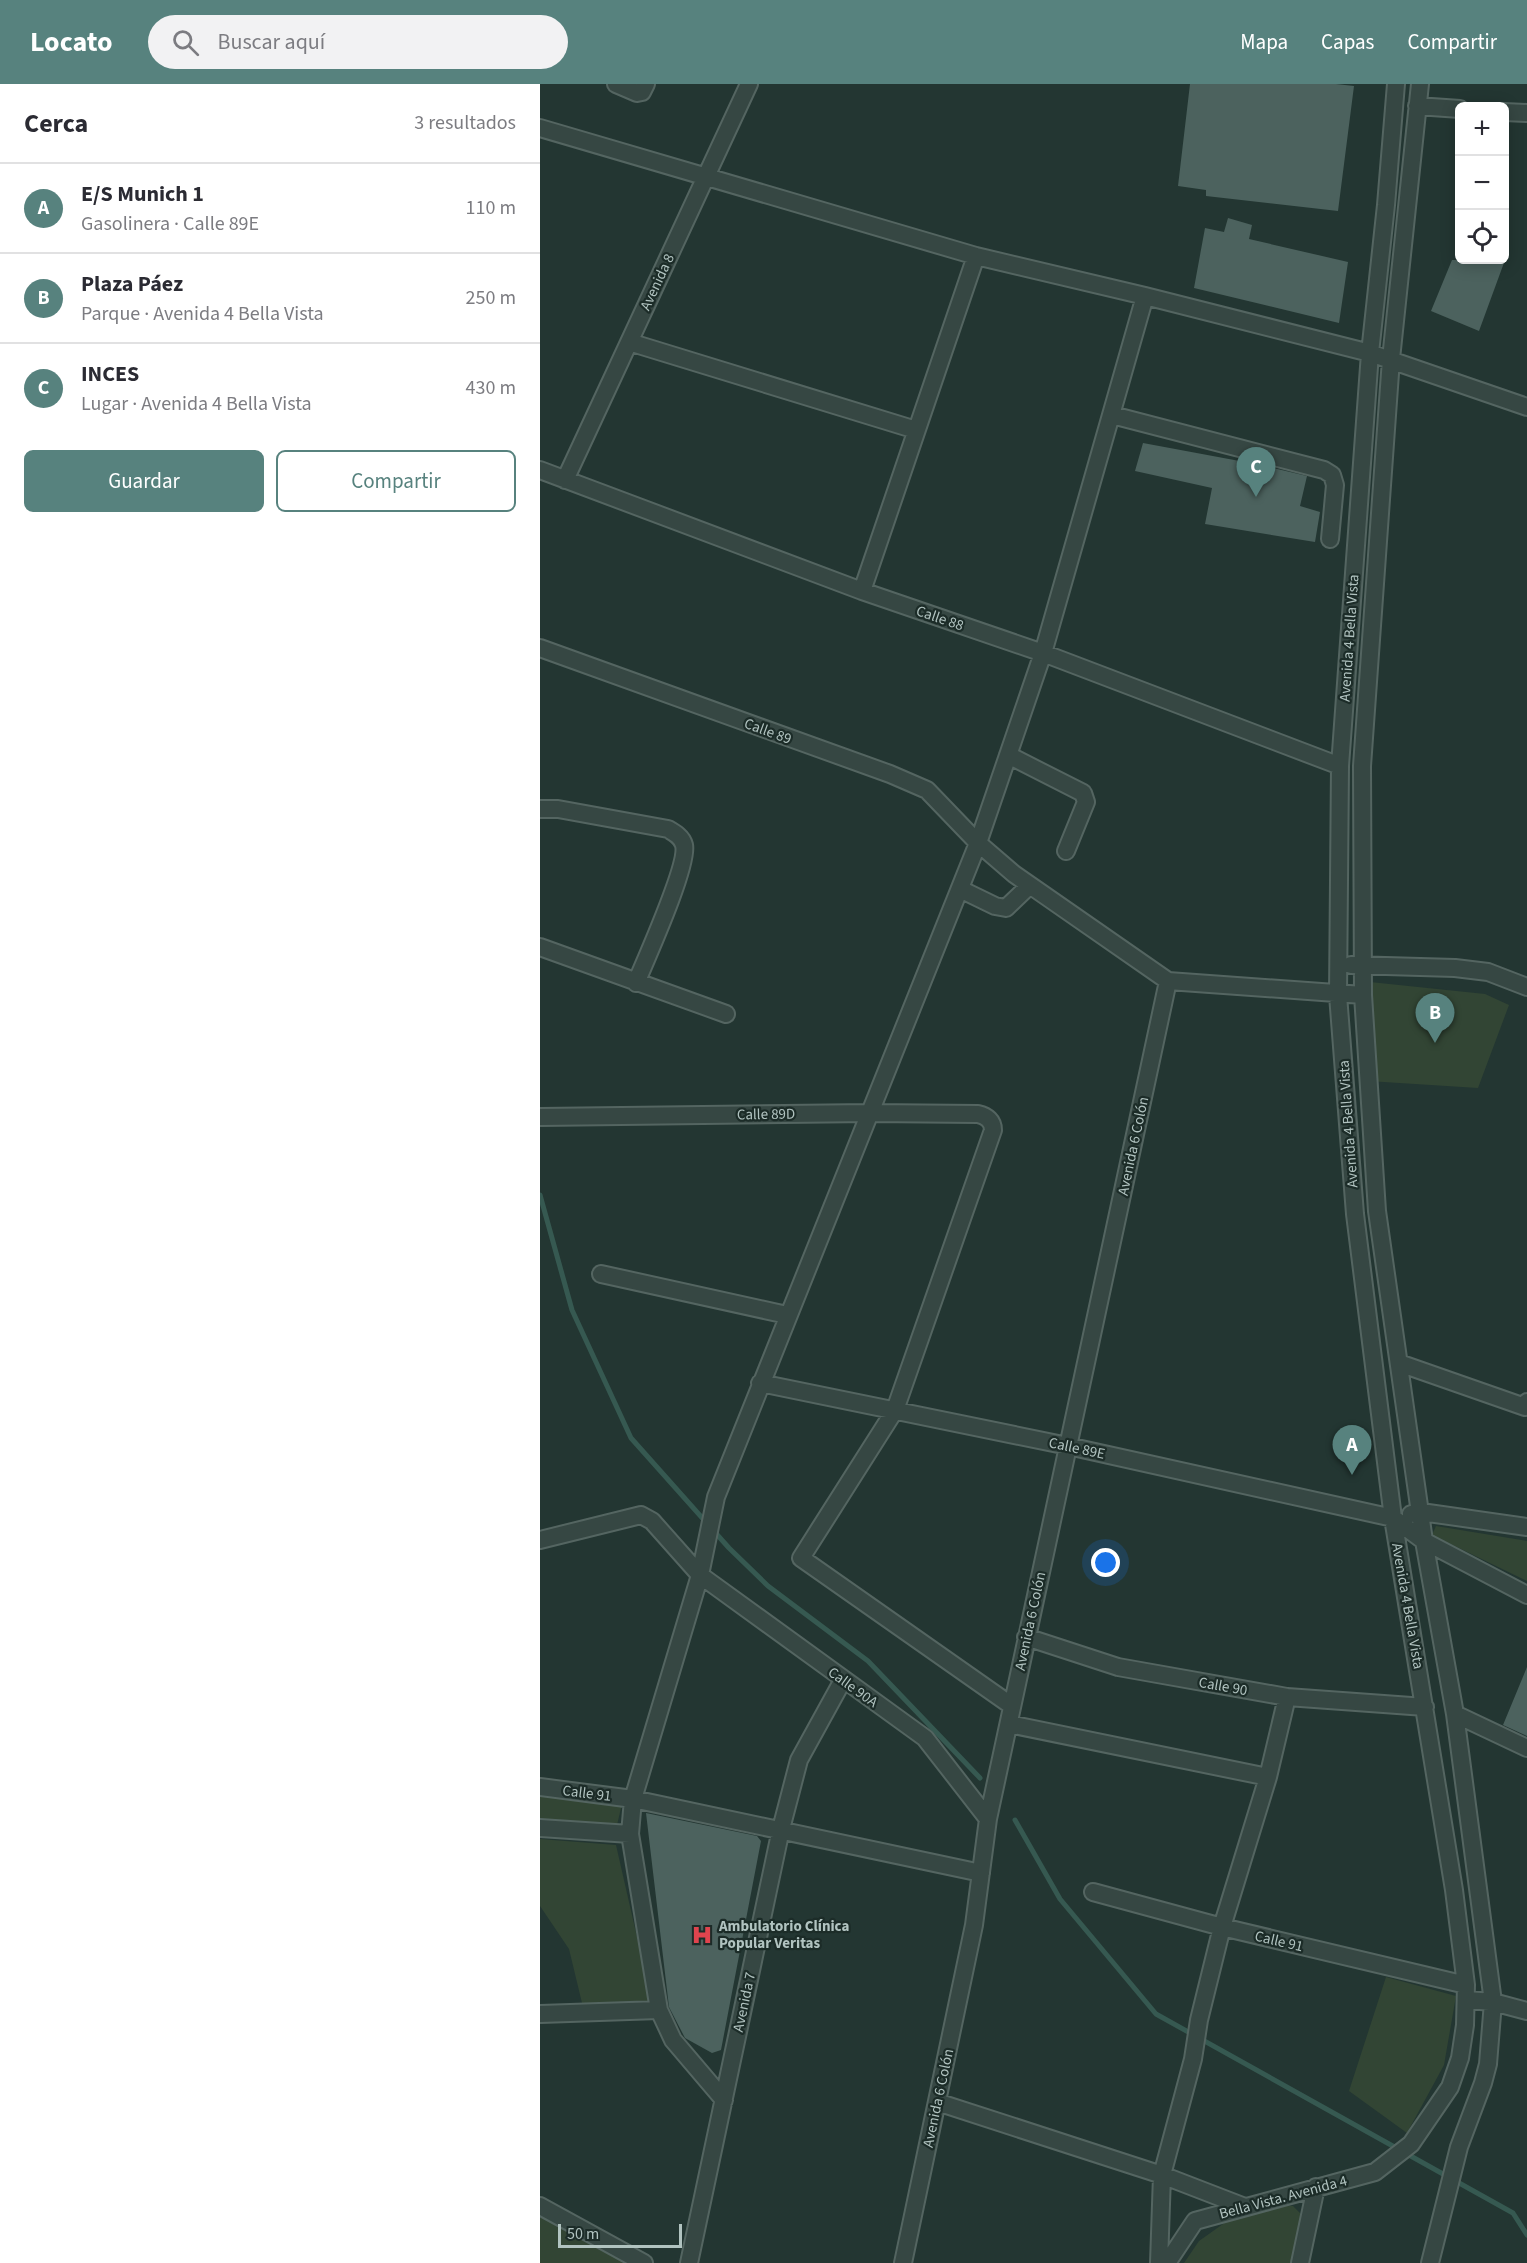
<!DOCTYPE html>
<html lang="es">
<meta charset="utf-8">
<style>
:root{--surface:#fff;--page:#f2f2f3;--text:#2b2b33;--muted:#7c7c81;--line:#e1e1e2;--accent:#57827e}
body{margin:0;font-family:"Source Sans 3",sans-serif;background:var(--page);color:var(--text)}
.controls{position:absolute;right:18px;top:18px;display:grid;overflow:hidden;border-radius:9px;box-shadow:0 3px 15px #0003}
.controls button{width:54px;height:54px;display:grid;place-items:center;padding:0;border:0;border-bottom:2px solid var(--line);background:var(--surface);color:var(--text);font:30px sans-serif}
.scale{position:absolute;left:18px;bottom:15px;width:124px;box-sizing:border-box;padding-left:6px;border:3px solid #b1c3c0;border-top:0;font-size:16px;line-height:21px;white-space:nowrap;color:#b1c3c0;-webkit-text-stroke:4px #1c2c28;paint-order:stroke}
.you{position:absolute;left:566px;top:1479px;width:21px;height:21px;margin:-15px;border:4px solid #fff;border-radius:50%;background:#1a73e8;box-shadow:0 0 0 9px #1a73e833}
.badge{display:grid;place-items:center;width:39px;height:39px;border-radius:50%;background:var(--accent);color:#fff;font-size:20px;font-weight:700}
.pin{position:absolute;translate:-50% -50px;filter:drop-shadow(0 2px 3px #0008)}
.pin::after{content:'';position:absolute;top:32px;width:21px;height:18px;background:inherit;clip-path:polygon(0 0,100% 0,50% 100%)}
.list{margin:0;padding:0;list-style:none}
h2{display:flex;justify-content:space-between;align-items:center;height:78px;margin:0;padding:0 24px;font-size:26px}
h2 small{font-size:20px;font-weight:400;color:var(--muted)}
.list li{display:grid;grid-template-columns:39px 1fr auto;gap:18px;align-items:center;box-sizing:border-box;height:90px;padding:0 24px;border-top:2px solid var(--line)}
.list b{display:block;font-size:22px;white-space:nowrap}
.list p{margin:0;font-size:20px;white-space:nowrap;color:var(--muted)}
.list em{font-size:20px;font-style:normal;color:var(--muted)}
.actions{display:flex;gap:12px;padding:18px 24px}
.actions a{flex:1;padding:14px 0;border:2px solid var(--accent);border-radius:9px;text-align:center;font-size:21px;color:var(--accent)}
.actions .main{background:var(--accent);color:#fff}
.icon{flex:none;width:33px;height:33px;fill:none;stroke:currentColor;stroke-width:2;stroke-linecap:round;stroke-linejoin:round}
.map{position:relative;flex:none;width:987px;height:2179px;overflow:hidden}
header{display:flex;align-items:center;gap:36px;box-sizing:border-box;height:84px;padding:0 30px;background:var(--accent);color:#fff}
header strong{font-size:28px}
nav{display:flex;gap:33px;margin-inline-start:auto;font-size:21px}
.search{width:420px;height:54px;background:var(--page);display:flex;align-items:center;gap:15px;box-sizing:border-box;padding:0 21px;border-radius:33px;color:var(--muted);font-size:22px}
main{display:flex}
aside{flex:1;background:var(--surface)}
.map>svg:first-child{display:block}
</style>
<header>
<strong>Locato</strong>
<div class="search"><svg class="icon" aria-label="search" viewBox="0 0 24 24"><circle cx="10" cy="10" r="6"/><path d="M15 15l6 6"/></svg>Buscar aquí</div>
<nav><a>Mapa</a><a>Capas</a><a>Compartir</a></nav>
</header>
<main>
<aside>
<h2>Cerca<small>3 resultados</small></h2>
<ul class="list">
<li><span class="badge">A</span><div><b>E/S Munich 1</b><p>Gasolinera · Calle 89E</p></div><em>110 m</em></li>
<li><span class="badge">B</span><div><b>Plaza Páez</b><p>Parque · Avenida 4 Bella Vista</p></div><em>250 m</em></li>
<li><span class="badge">C</span><div><b>INCES</b><p>Lugar · Avenida 4 Bella Vista</p></div><em>430 m</em></li>
</ul>
<div class="actions"><a class="main">Guardar</a><a>Compartir</a></div>
</aside>
<div class="map">
<svg width="987" height="2179" viewBox="0 0 987 2179">
<rect width="100%" height="100%" fill="#233632"/>
<path fill="#324534" d="M 830,898 L 945,910 L 969,921 L 938,1004 L 828,997 Z
M 896,1442 L 987,1457 L 987,1497 L 892,1451 Z
M 0,1711 L 82,1720 L 77,1741 L 0,1735 Z
M 0,1755 L 76,1761 L 112,1919 L 42,1919 L 29,1865 L 0,1822 Z
M 846,1893 L 916,1912 L 904,1981 L 867,2049 L 809,2007 Z
M 726,2122 L 753,2122 L 763,2132 L 754,2179 L 644,2179 L 659,2157 L 690,2135 Z
M 0,2126 L 106,2179 L 0,2179 Z"/>
<g fill="none" stroke-linecap="round" stroke-linejoin="round">
<path stroke="#365951" stroke-width="5" d="M 0,1111 L 32,1226 L 91,1354 L 189,1464 L 228,1502 L 328,1577 L 440,1694
M 475,1736 L 520,1815 L 616,1930 L 973,2129 L 987,2151"/>
</g>
<path fill="#4c625e" d="M 650,0 L 796,0 L 814,2 L 798,127 L 666,112 L 666,106 L 638,102 Z
M 688,134 L 712,141 L 709,155 L 808,178 L 799,239 L 654,204 L 665,144 L 684,148 Z
M 912,176 L 965,176 L 939,247 L 891,227 Z
M 603,359 L 721,381 L 767,392 L 760,422 L 780,428 L 775,458 L 665,440 L 672,404 L 595,387 Z
M 987,1583 L 987,1652 L 963,1641 Z
M 106,1729 L 217,1752 L 221,1757 L 181,1966 L 172,1969 L 145,1954 L 129,1923 Z"/>
<g fill="none" stroke-linecap="round" stroke-linejoin="round">
<g stroke="#546561" stroke-width="20">
<path id="minor" d="M 76,0 L 97,9 L 102,8 L 106,0
M 880,0 L 851,275 L 822,682 L 823,911 L 837,1127 L 884,1457 L 915,1630 L 953,1918 L 948,1980 L 943,1999 L 919,2063 L 890,2179
M 877,22 L 920,25
M 964,28 L 987,29
M 0,44 L 436,172 L 605,212 L 830,269 L 987,323
M 89,258 L 376,346
M 572,331 L 784,386 L 792,391 L 795,401 L 790,455
M 0,386 L 322,507 L 503,569 L 800,682
M 25,396 L 209,0
M 322,507 L 436,172
M 0,564 L 350,690 L 387,706 L 438,759 L 474,790 L 628,897 L 823,911
M 468,671 L 543,709 L 546,718 L 526,767
M 0,725 L 18,725 L 128,745 C 135,749 142,753 144,761 C 149,780 106,875 96,899
M 420,805 L 455,822 L 466,824 L 490,801
M 0,863 L 186,930
M 811,881 L 915,884 L 948,888 L 987,903
M 0,1033 L 330,1029 L 438,1030 C 447,1032 453,1037 453,1046 L 355,1326 L 261,1474 L 472,1622
M 61,1190 L 247,1231
M 859,1279 L 985,1323 L 987,1318
M 220,1299 L 528,1362 L 853,1434 L 884,1457 L 987,1511
M 871,1430 L 881,1428 L 987,1443
M 0,1456 L 101,1431 L 112,1437 L 160,1491 L 385,1654 L 448,1735
M 486,1553 L 578,1583 L 747,1613 L 885,1623
M 915,1630 L 987,1664
M 469,1640 L 728,1693
M 0,1703 L 93,1715 L 441,1789
M 0,1744 L 90,1750
M 553,1808 L 682,1843 L 926,1901
M 927,1916 L 953,1918 L 987,1927
M 0,1930 L 119,1926
M 184,2016 L 133,1956 L 119,1926 L 90,1750 L 93,1715 L 160,1491 L 176,1413 L 438,759 L 503,569 L 605,212
M 397,2018 L 622,2091 L 705,2123
M 0,2122 L 104,2179
M 149,2179 L 241,1745 L 259,1676 L 303,1596
M 363,2179 L 434,1841 L 448,1735 L 628,897
M 619,2179 L 622,2091 L 653,1975 L 659,1936 L 682,1843 L 728,1693 L 747,1613
M 627,2179 L 655,2137 L 835,2088 L 871,2060 L 910,2003 L 920,1974 L 925,1941 L 926,1901 L 914,1806 L 853,1434 L 815,1130 L 798,911 L 800,682 L 830,269 L 846,121 L 856,0
M 760,2179 L 776,2103"/>
</g>
<use href="#minor" stroke="#364743" stroke-width="16"/>
</g>
<defs>
<g id="hospital-bare" transform="scale(1.62)"><path d="M-5-5h3v3.5h4V-5h3V5h-3V1.5h-4V5h-3Z" fill="#e0444e" stroke="#1c2c28" stroke-width="2.5" paint-order="stroke"/></g>
</defs>
<g fill-rule="evenodd">
<use href="#hospital-bare" x="162" y="1851"/>
</g>
<g text-anchor="middle" stroke-width="4.5" stroke-linejoin="round" paint-order="stroke">
<g font-size="15" fill="#b1c3c0" stroke="#1c2c28">
<text transform="translate(117 198) rotate(-65)" y="5">Avenida 8</text>
<text transform="translate(400 534) rotate(19)" y="5">Calle 88</text>
<text transform="translate(809 554) rotate(-86)" y="5">Avenida 4 Bella Vista</text>
<text transform="translate(228 647) rotate(20)" y="5">Calle 89</text>
<text transform="translate(226 1030) rotate(-1)" y="5">Calle 89D</text>
<text transform="translate(808 1040) rotate(-94)" y="5">Avenida 4 Bella Vista</text>
<text transform="translate(593 1062) rotate(-78)" y="5">Avenida 6 Colón</text>
<text transform="translate(537 1364) rotate(12)" y="5">Calle 89E</text>
<text transform="translate(868 1522) rotate(80)" y="5">Avenida 4 Bella Vista</text>
<text transform="translate(490 1537) rotate(-78)" y="5">Avenida 6 Colón</text>
<text transform="translate(683 1602) rotate(10)" y="5">Calle 90</text>
<text transform="translate(313 1603) rotate(36)" y="5">Calle 90A</text>
<text transform="translate(47 1709) rotate(7)" y="5">Calle 91</text>
<text transform="translate(739 1857) rotate(13)" y="5">Calle 91</text>
<text transform="translate(204 1918) rotate(-78)" y="5">Avenida 7</text>
<text transform="translate(398 2014) rotate(-78)" y="5">Avenida 6 Colón</text>
<text transform="translate(743 2113) rotate(-15)" y="5">Bella Vista. Avenida 4</text>
</g>
<g font-size="15" font-weight="bold" fill="#b1c3c0" stroke="#1c2c28" text-anchor="start">
<text x="179" y="1847">Ambulatorio Clínica<tspan x="179" dy="17">Popular Veritas</tspan></text>
</g>
</g>
</svg>
<div class="controls">
<button>+</button>
<button>−</button>
<button><svg class="icon" aria-label="locate" viewBox="0 0 24 24"><circle cx="12" cy="12" r="6"/><path d="M12 2v4M12 18v4M2 12h4M18 12h4"/></svg></button>
</div>
<div class="scale">50 m</div>
<div class="you"></div>
<div class="pin badge" style="left:812px;top:1391px">A</div>
<div class="pin badge" style="left:895px;top:959px">B</div>
<div class="pin badge" style="left:716px;top:413px">C</div>
</div>
</main>
